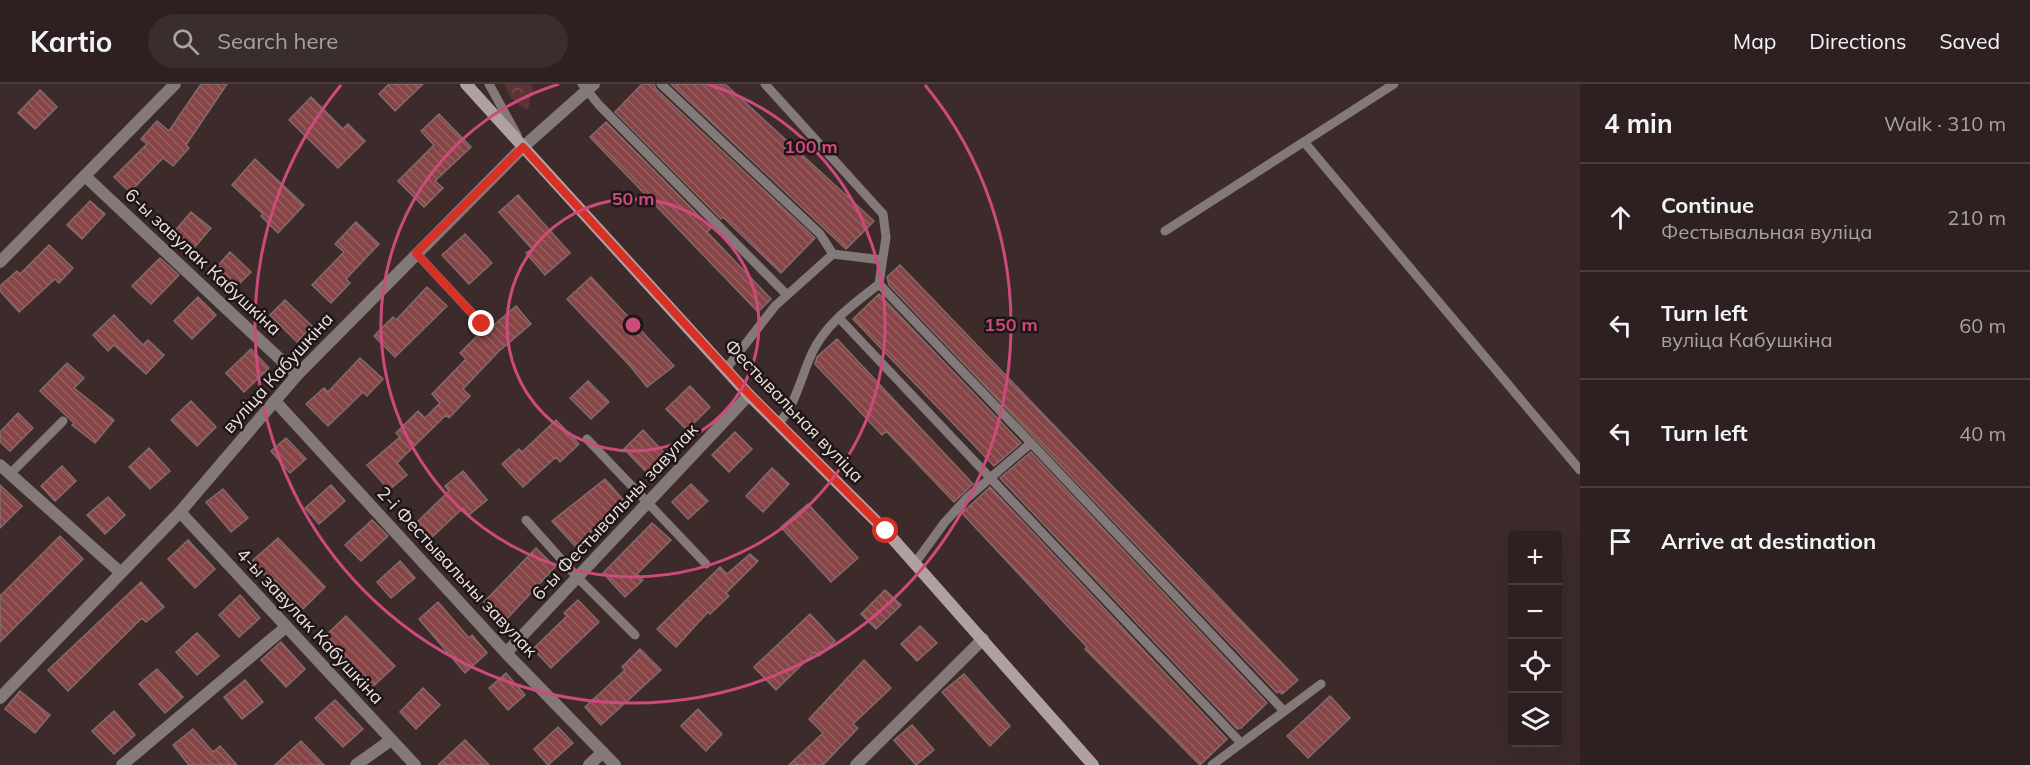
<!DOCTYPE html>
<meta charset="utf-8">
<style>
:root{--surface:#2e2020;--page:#3a2d2d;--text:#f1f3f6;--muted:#a7a3a5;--line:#493e3e}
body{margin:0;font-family:Mulish,sans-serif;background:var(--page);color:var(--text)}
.controls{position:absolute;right:18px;bottom:18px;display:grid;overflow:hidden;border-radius:6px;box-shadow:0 6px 24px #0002}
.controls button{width:54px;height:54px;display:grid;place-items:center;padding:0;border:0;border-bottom:2px solid var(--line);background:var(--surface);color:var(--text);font:30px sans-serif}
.stop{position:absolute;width:18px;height:18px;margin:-14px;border:4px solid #d93025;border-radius:50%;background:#fff}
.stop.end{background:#d93025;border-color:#fff;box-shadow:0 2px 6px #0008}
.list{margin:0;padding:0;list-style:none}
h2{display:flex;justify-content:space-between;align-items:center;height:78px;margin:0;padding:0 24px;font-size:26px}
h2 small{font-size:20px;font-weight:400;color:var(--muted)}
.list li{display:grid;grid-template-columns:39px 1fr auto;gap:18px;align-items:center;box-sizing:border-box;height:108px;padding:0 24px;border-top:2px solid var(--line)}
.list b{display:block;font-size:22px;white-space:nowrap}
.list p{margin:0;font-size:20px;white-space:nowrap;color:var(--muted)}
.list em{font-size:20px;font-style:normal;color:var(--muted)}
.icon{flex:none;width:33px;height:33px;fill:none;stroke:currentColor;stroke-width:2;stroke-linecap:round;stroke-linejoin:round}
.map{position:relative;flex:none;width:1580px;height:681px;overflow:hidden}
header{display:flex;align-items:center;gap:36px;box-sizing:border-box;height:84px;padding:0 30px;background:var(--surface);border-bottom:2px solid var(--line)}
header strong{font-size:28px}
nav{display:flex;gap:33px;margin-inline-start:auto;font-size:21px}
.search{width:420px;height:54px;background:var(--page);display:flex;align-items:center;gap:15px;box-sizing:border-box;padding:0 21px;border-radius:33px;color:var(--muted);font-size:22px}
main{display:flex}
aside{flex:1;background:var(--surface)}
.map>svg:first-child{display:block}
</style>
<header>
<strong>Kartio</strong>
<div class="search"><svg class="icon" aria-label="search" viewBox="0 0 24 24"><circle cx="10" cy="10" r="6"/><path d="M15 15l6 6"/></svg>Search here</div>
<nav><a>Map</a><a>Directions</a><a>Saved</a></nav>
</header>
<main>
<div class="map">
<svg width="1580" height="681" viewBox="0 0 1580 681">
<defs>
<pattern id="forest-crowns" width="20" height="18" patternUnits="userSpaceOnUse" patternTransform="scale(1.5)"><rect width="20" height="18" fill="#5d3334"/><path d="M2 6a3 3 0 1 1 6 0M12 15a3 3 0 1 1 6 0" fill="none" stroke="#755051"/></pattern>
<pattern id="building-back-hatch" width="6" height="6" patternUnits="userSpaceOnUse" patternTransform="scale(1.5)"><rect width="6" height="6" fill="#874446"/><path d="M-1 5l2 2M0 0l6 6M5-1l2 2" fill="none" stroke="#985f60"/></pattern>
</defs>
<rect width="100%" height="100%" fill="#3d2b2b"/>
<path fill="url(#forest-crowns)" d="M 504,0 L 531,0 L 533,5 L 527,26 L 511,14 Z"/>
<path fill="url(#building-back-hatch)" stroke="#816c6c" stroke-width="1.5" d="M 201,0 L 227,0 L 186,61 L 189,64 L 173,82 L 163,74 L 130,108 L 114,93 L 147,60 L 141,55 L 157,37 L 169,47 Z
M 389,0 L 423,0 L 395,27 L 379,10 Z
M 642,0 L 654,0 L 656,5 L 815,154 L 781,189 L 723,133 L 721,135 L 615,28 Z
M 671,0 L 725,0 L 874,137 L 846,165 Z
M 40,6 L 57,23 L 35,45 L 18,29 Z
M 311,13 L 343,45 L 348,40 L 365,57 L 338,84 L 289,36 Z
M 439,30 L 471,63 L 435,97 L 443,104 L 424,123 L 398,97 L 434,61 L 421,47 Z
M 606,38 L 711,144 L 707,148 L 771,215 L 758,228 L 590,53 Z
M 255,75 L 304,121 L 278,149 L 261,132 L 263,130 L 232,101 Z
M 518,111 L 570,169 L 545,191 L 526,169 L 532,165 L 499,128 Z
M 90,117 L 105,130 L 82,155 L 67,141 Z
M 191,128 L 211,144 L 194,164 L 174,148 Z
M 356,138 L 379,160 L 346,195 L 350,199 L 331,219 L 312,201 L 344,168 L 335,160 Z
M 465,150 L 492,179 L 469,200 L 442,171 Z
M 49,161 L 73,184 L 59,199 L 55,195 L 19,228 L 0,207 L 0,202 L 17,187 L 20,190 Z
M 230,168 L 251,188 L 233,206 L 213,187 Z
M 160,174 L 179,191 L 151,220 L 132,202 Z
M 900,181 L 1298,596 L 1282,610 L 1279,607 L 1277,609 L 889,201 L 887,193 Z
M 591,193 L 674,282 L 647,303 L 631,283 L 567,215 Z
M 427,203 L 447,222 L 395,273 L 374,252 L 393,233 L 396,236 Z
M 879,210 L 1021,359 L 994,382 L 853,235 Z
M 198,213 L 216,231 L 192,255 L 174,237 Z
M 285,216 L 312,242 L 297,258 L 270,231 Z
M 516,222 L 531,240 L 499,267 L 463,305 L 470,312 L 449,334 L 446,331 L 397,379 L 407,391 L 389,406 L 367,381 L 400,353 L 396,349 L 418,327 L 425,334 L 440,319 L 432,310 L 466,275 L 460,269 L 480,249 L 482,251 Z
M 114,231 L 143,261 L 148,256 L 164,271 L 146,290 L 114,261 L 108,267 L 93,251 Z
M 837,255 L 973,400 L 954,418 L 886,347 L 882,351 L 815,280 L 817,273 Z
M 251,265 L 269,284 L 244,308 L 226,289 Z
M 360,274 L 383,295 L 367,312 L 363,308 L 328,342 L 306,320 L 324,304 L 328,308 Z
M 67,279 L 84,294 L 74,304 L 114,336 L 95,359 L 72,341 L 74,339 L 40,307 Z
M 588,297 L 609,318 L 591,335 L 570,314 Z
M 690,302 L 710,323 L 687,346 L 666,325 Z
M 191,317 L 216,343 L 197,362 L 171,336 Z
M 18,329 L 33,344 L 10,367 L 0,358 L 0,348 Z
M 556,336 L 579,360 L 560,378 L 556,373 L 523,403 L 502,380 L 519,365 L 522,368 Z
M 643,346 L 668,373 L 649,391 L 624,365 Z
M 735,348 L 752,365 L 729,388 L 712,371 Z
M 286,354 L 306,375 L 290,389 L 271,367 Z
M 149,364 L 170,387 L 150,405 L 129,383 Z
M 1031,368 L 1267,619 L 1241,644 L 1237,645 L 1000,394 Z
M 62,382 L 76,397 L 55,417 L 41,402 Z
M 772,384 L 789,400 L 763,428 L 746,412 Z
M 463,387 L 487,416 L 469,431 L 463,424 L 429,456 L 414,441 L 449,407 L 445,402 Z
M 605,395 L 625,418 L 575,462 L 552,437 Z
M 691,400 L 708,417 L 688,435 L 672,418 Z
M 0,401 L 22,422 L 0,444 Z
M 331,401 L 345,417 L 319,440 L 305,424 Z
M 990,403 L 1227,655 L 1200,681 L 1085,565 L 1087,563 L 962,429 Z
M 223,405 L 248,434 L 231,448 L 206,418 Z
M 108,413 L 125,431 L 105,450 L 87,431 Z
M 808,420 L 858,474 L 831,498 L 781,443 Z
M 372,436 L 388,452 L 361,477 L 345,461 Z
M 652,439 L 671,456 L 637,490 L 643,496 L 625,513 L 603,489 Z
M 60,452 L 83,475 L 0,558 L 0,512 Z
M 278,454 L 325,503 L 303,525 L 271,492 L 268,495 L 252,477 Z
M 188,456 L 215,485 L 195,504 L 168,475 Z
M 536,464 L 555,483 L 504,538 L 484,518 Z
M 750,470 L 758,477 L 726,509 L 729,512 L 710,530 L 708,528 L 676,563 L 657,545 L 720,483 L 727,490 Z
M 400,477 L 415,494 L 391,514 L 377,498 Z
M 141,498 L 164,523 L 146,538 L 142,534 L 68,607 L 48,586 Z
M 885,506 L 901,521 L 876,545 L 861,530 Z
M 240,511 L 260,534 L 239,553 L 219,531 Z
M 578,516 L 599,538 L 551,584 L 533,565 L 567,532 L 564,529 Z
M 438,518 L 469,554 L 472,551 L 487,569 L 465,589 L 419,535 Z
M 810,530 L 835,557 L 819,572 L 815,568 L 776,606 L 754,583 Z
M 346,532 L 395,582 L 367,608 L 352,592 L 356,588 L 324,553 Z
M 920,542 L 937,559 L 917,577 L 901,560 Z
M 197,549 L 219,572 L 197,591 L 176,568 Z
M 281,558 L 305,585 L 286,603 L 261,576 Z
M 640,565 L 661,586 L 601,641 L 585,623 L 625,586 L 622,583 Z
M 864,576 L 891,604 L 853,640 L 858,644 L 823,681 L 789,681 L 823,649 L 809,635 Z
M 157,585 L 183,613 L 165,629 L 139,600 Z
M 506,589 L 525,611 L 508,626 L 489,604 Z
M 964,590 L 1010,642 L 990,662 L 942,608 Z
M 245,596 L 263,618 L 242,635 L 224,613 Z
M 423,604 L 440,621 L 416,645 L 400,628 Z
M 20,607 L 50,631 L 35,649 L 5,625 Z
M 1330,612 L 1350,634 L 1308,674 L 1287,652 Z
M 335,616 L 363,645 L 343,663 L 315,634 Z
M 698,625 L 722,650 L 706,667 L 681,642 Z
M 114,627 L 135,651 L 114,670 L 92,647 Z
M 912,641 L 934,666 L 916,681 L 894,656 Z
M 558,643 L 573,659 L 548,681 L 534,665 Z
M 193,645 L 213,668 L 220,662 L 237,681 L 189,681 L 173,661 Z
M 465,656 L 489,681 L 438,681 Z
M 301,657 L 324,681 L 275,681 Z"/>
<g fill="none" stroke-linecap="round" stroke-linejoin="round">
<path stroke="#827978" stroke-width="9" d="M 489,0 L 517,51
M 582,0 L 599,21 L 787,211
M 661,0 L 820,150 L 833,170 L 775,222 L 726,285
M 765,0 L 883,130 L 886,153 L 879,200
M 1305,59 L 1580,386
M 1165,147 L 1394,0
M 416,169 L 482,240
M 833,170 L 882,176
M 839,234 L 1241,659
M 779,339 C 796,320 801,293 812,269 C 826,239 854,220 879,200 L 1031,359 L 967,414 L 945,438 L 915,479
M 587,355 L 706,480
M 1031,359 L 1284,627
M 10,390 L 63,337
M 526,436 L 578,494 L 635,551
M 1212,681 L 1321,600"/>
<path stroke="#827978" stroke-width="12" d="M 85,92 L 297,291
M 0,178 L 175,0
M 275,317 L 506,569 L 615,681
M 0,381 L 121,489
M 180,428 L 415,681
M 506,569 L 749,311
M 0,614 L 180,428 L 297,291 L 523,63 L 594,0
M 122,681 L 286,543
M 356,681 L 391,656
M 589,681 L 603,668
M 856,681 L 983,555"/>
<path stroke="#b0a1a1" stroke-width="12" d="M 466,0 L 749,311 L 886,447 L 1093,681"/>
</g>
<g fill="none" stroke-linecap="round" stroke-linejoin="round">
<path stroke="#d93025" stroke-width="8" d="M 482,240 L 416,169 L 523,63 L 749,310 L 886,447"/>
</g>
<g fill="none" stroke="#cd4a7c" stroke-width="3">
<circle cx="633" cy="241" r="126"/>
<path d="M707 0A252 252 0 1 1 559 0"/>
<path d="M925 1A378 378 0 1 1 341 1"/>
</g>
<g text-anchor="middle" stroke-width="5" stroke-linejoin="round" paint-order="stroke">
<g font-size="18" fill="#ede1e1" stroke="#1e1616">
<text transform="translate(203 178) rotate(43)" y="6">6-ы завулак Кабушкіна</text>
<text transform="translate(278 289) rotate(-48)" y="6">вуліца Кабушкіна</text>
<text transform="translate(794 327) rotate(46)" y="6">Фестывальная вуліца</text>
<text transform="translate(615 428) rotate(-47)" y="6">6-ы Фестывальны завулак</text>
<text transform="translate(457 488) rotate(47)" y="6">2-і Фестывальны завулак</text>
<text transform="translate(310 542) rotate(47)" y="6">4-ы завулак Кабушкіна</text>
</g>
</g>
<circle cx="633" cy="241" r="9" fill="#cd4a7c" stroke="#1e1616" stroke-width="3"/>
<g font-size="18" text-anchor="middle" font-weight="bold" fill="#cd4a7c" stroke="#1e1616" stroke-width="5" stroke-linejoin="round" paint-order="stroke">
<text x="811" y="69">100 m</text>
<text x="633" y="121">50 m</text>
<text x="1011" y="247">150 m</text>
</g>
</svg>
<div class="controls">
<button>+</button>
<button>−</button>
<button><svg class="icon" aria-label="locate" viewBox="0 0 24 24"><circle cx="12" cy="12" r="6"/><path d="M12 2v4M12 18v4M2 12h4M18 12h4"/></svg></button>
<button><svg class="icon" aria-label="layers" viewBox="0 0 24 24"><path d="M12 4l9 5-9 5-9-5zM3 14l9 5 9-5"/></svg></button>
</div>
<div class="stop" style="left:886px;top:447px"></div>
<div class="stop end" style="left:482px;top:240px"></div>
</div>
<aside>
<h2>4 min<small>Walk · 310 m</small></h2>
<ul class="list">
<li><svg class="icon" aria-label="ahead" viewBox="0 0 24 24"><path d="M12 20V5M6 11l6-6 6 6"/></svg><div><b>Continue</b><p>Фестывальная вуліца</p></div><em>210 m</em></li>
<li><svg class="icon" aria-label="left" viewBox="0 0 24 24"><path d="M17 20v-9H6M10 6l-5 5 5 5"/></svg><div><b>Turn left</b><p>вуліца Кабушкіна</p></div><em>60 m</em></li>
<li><svg class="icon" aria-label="left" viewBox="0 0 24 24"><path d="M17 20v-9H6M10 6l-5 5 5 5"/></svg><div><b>Turn left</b></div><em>40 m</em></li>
<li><svg class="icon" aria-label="arrive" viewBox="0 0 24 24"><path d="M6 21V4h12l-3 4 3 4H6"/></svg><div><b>Arrive at destination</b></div></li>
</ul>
</aside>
</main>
